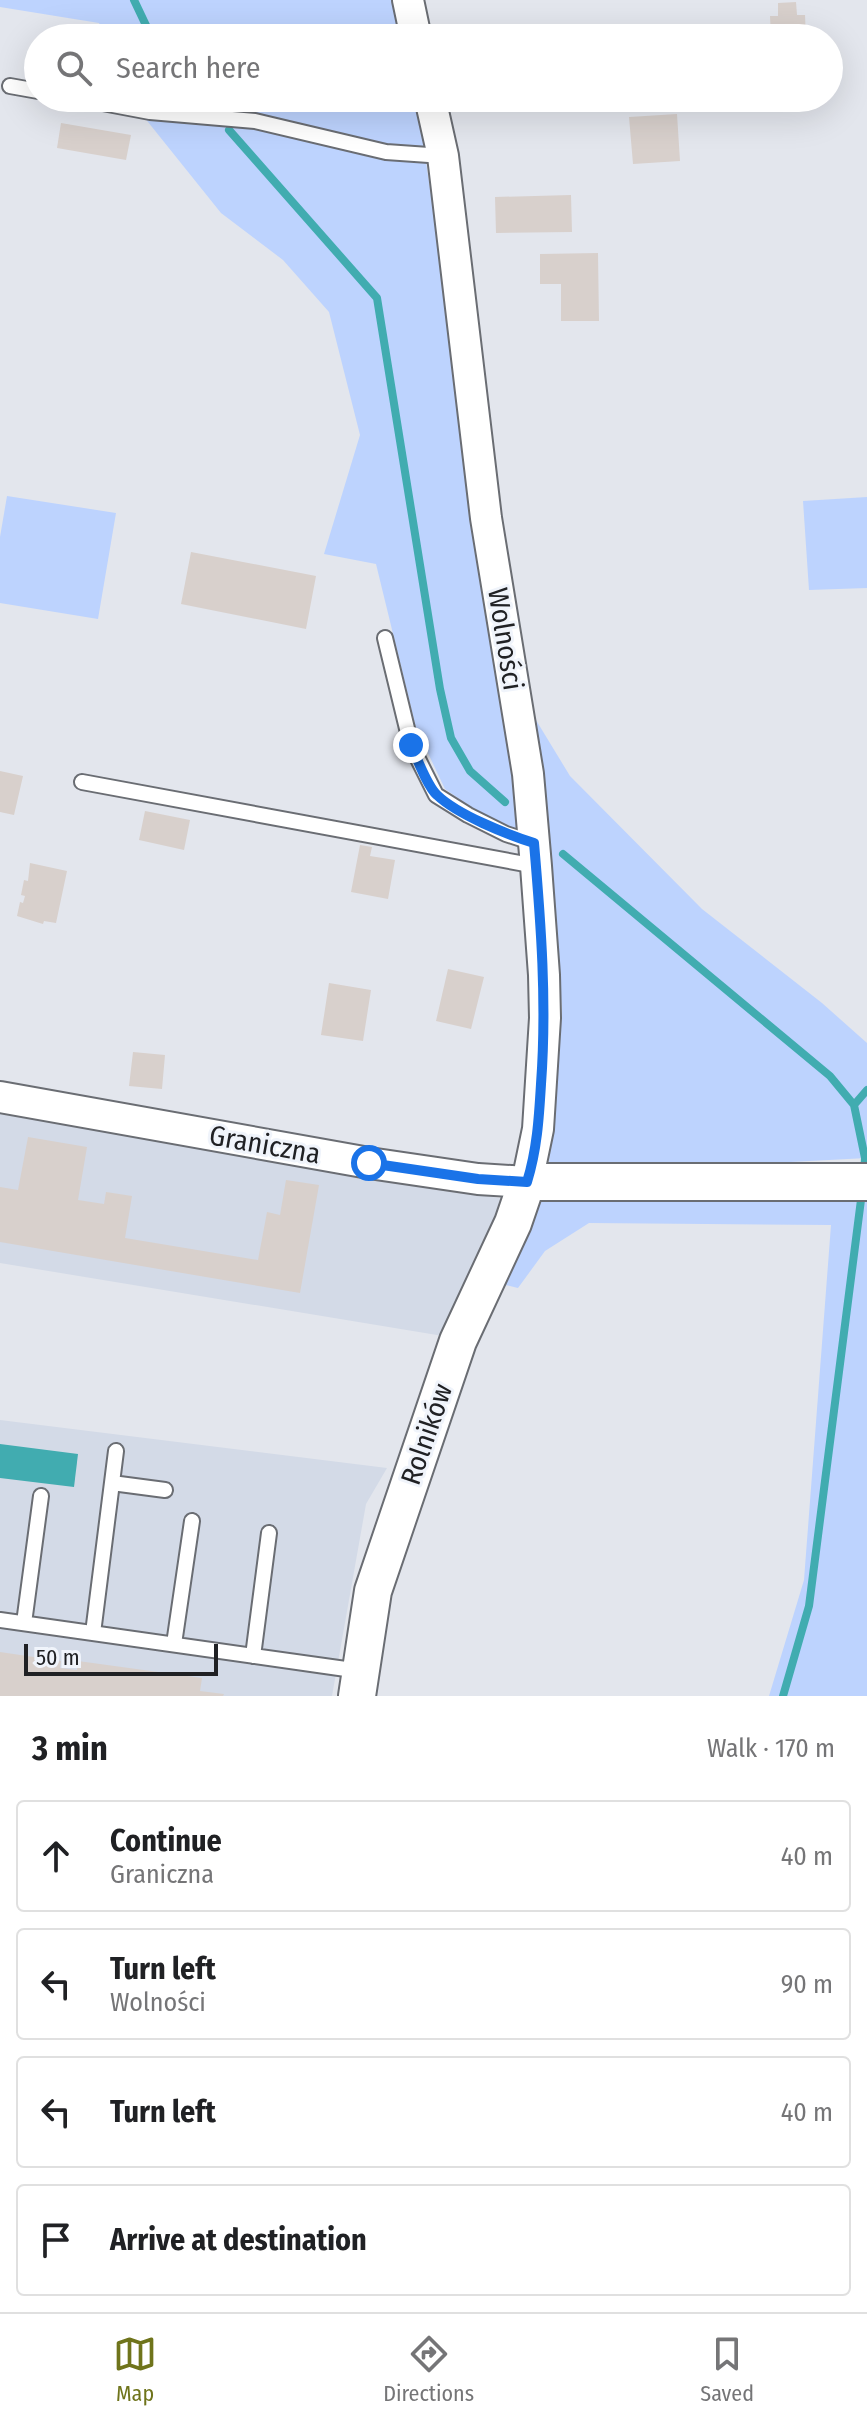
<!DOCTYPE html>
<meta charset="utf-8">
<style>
:root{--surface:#fff;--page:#f6f6f6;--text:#202124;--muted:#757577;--line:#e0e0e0;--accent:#6f741b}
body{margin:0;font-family:"Fira Sans Condensed",sans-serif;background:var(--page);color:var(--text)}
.scale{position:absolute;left:24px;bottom:20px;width:194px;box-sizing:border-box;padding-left:8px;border:4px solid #202124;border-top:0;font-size:22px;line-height:28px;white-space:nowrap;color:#202124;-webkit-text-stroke:6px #f0f4fb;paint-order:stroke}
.stop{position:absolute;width:24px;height:24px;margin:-18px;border:6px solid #1a73e8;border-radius:50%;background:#fff}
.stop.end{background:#1a73e8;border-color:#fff;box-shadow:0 2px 8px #0008}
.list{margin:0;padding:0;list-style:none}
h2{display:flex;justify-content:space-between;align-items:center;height:104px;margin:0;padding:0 32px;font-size:34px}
h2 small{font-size:26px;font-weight:400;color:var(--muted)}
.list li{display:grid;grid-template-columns:52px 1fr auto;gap:24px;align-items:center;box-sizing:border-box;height:112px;margin:0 16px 16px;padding:0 16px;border:2px solid var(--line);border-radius:8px}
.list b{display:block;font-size:30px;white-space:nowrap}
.list p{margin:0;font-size:26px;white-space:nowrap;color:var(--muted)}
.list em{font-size:26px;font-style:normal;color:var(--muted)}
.icon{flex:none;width:44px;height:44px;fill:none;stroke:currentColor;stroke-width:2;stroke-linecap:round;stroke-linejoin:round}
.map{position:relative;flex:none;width:867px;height:1696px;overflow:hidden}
.search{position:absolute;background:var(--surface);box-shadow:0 8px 32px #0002;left:24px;right:24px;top:24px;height:88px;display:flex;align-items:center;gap:20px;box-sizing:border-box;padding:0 28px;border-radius:44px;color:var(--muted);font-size:30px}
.sheet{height:616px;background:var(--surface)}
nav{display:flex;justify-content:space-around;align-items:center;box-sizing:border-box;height:112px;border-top:2px solid var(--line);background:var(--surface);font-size:22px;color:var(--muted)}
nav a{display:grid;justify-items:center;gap:4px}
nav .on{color:var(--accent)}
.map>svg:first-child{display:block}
</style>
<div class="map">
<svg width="867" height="1696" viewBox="0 0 867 1696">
<rect width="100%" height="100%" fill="#e3e6ed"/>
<path fill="#d3dae7" d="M 0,1114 L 504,1199 L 443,1336 L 0,1263 Z
M 0,1420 L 387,1468 L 366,1504 L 332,1696 L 0,1696 Z"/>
<path fill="#bdd3fe" d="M 0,0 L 392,0 L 401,38 L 106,38 L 99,23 L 0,7 Z
M 135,98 L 416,98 L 443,272 L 494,651 L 570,776 L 702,909 L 822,1003 L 867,1043 L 867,1158 L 548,1175 L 562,1011 L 551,863 L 445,789 L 416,728 L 376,564 L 324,554 L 360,435 L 329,312 L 283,260 L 221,213 L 144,117 Z
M 7,496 L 116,513 L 98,619 L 0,603 L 0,537 Z
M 867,497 L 867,588 L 809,590 L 803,501 Z
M 867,1194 L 867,1696 L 769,1696 L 804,1580 L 831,1225 L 589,1223 L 545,1251 L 518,1288 L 497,1283 L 540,1199 Z"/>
<path fill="#41acb0" d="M 0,1444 L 78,1454 L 74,1487 L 0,1478 Z"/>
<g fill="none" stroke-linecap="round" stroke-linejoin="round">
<path stroke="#41acb0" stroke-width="8" d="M 134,0 L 152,38
M 203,98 L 209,105
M 229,130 L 377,298 L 440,689 L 451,738 L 470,771 L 505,802
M 563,854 L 830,1076 L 854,1105 L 865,1158 L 864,1175
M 854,1105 L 867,1090
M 783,1696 L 809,1606 L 862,1192"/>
</g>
<path fill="#d8d0cc" d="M 796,2 L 797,15 L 805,15 L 806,38 L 771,38 L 770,16 L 778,16 L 778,3 Z
M 616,25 L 616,38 L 567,38 L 566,26 Z
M 526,98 L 553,98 L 554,110 L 526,111 Z
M 677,114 L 680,161 L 633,164 L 629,117 Z
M 61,123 L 131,135 L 126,160 L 57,148 Z
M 571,195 L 572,232 L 496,233 L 495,197 Z
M 598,253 L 599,321 L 561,321 L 561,284 L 540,284 L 540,254 Z
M 191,552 L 316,576 L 306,629 L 181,604 Z
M 0,771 L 23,776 L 14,815 L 0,812 Z
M 145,811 L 190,820 L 184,850 L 139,840 Z
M 360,845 L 372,847 L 370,856 L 395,860 L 388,899 L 351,892 Z
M 30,863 L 67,871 L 56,923 L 44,921 L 43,924 L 17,916 L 20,902 L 23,903 L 25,896 L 21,895 L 24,880 L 28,881 Z
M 448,969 L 484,977 L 471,1029 L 436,1021 Z
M 329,983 L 371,990 L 363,1041 L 321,1035 Z
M 133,1052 L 165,1055 L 162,1089 L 129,1086 Z
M 28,1137 L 87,1147 L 78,1200 L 104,1204 L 106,1192 L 132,1196 L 125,1238 L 258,1260 L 267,1212 L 280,1215 L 286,1180 L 319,1185 L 300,1293 L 0,1242 L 0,1187 L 18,1190 Z
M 0,1652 L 61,1661 L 60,1668 L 77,1670 L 78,1661 L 202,1678 L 200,1691 L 224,1694 L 223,1696 L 0,1696 Z"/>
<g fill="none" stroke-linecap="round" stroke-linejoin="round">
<g stroke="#6a6d73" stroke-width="18">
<path id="service" d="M 10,86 L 38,91
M 76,98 L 150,112 L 255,121 L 386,152 L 443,156
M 385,638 L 411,745 L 436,795 L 468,815 L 506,834 L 534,843
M 82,782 L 536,866
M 112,1483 L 165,1490
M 0,1620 L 360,1671
M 24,1623 L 41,1496
M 93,1633 L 116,1451
M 174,1644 L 192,1521
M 253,1656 L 269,1533"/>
</g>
<g stroke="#6a6d73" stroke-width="34">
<path id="minor" d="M 408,0 L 416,38
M 0,1097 L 369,1163 L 478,1179 L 527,1182 L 538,1129 L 545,1018 L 544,975 L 536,866 L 528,774 L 486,518 L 443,156 L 430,98"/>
</g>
<g stroke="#6a6d73" stroke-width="40">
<path id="tertiary" d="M 357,1696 L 373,1591 L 458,1341 L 513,1223 L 527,1182 L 867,1182"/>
</g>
<use href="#service" stroke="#fff" stroke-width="14"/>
<use href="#minor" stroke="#fff" stroke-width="30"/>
<use href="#tertiary" stroke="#fff" stroke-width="36"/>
</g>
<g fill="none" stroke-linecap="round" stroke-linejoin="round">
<path stroke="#1a73e8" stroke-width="10" d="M 369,1163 L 478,1179 L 527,1182 C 537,1150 539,1118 541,1084 C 547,1003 541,924 534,843 C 506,834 458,815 437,795 C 427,786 417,758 411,745"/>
</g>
<g text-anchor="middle" stroke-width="6" stroke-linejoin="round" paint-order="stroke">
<g font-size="28" fill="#202124" stroke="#f0f4fb">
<text transform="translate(506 639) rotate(81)" y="10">Wolności</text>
<text transform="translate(265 1144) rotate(10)" y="10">Graniczna</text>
<text transform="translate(426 1434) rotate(-71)" y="10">Rolników</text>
</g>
</g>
</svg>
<div class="scale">50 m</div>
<div class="stop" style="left:369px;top:1163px"></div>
<div class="stop end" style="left:411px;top:745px"></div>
<div class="search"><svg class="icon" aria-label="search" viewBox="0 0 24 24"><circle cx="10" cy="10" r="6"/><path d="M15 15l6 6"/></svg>Search here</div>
</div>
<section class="sheet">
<h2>3 min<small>Walk · 170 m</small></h2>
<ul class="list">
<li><svg class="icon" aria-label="ahead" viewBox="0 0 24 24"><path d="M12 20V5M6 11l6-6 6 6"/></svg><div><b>Continue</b><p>Graniczna</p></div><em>40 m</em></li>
<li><svg class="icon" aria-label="left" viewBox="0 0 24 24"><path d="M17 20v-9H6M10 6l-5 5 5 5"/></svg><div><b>Turn left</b><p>Wolności</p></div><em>90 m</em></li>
<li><svg class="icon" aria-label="left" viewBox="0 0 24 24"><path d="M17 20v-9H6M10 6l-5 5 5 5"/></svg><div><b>Turn left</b></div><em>40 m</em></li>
<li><svg class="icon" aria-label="arrive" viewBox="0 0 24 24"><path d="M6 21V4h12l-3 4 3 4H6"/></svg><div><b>Arrive at destination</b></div></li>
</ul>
</section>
<nav>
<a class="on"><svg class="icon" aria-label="map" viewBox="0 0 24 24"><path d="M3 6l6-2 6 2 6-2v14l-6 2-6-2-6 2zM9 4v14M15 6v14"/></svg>Map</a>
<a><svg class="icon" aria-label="directions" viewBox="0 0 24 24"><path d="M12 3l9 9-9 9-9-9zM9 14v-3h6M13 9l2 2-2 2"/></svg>Directions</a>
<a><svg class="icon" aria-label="saved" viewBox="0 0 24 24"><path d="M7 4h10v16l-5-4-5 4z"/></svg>Saved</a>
</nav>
